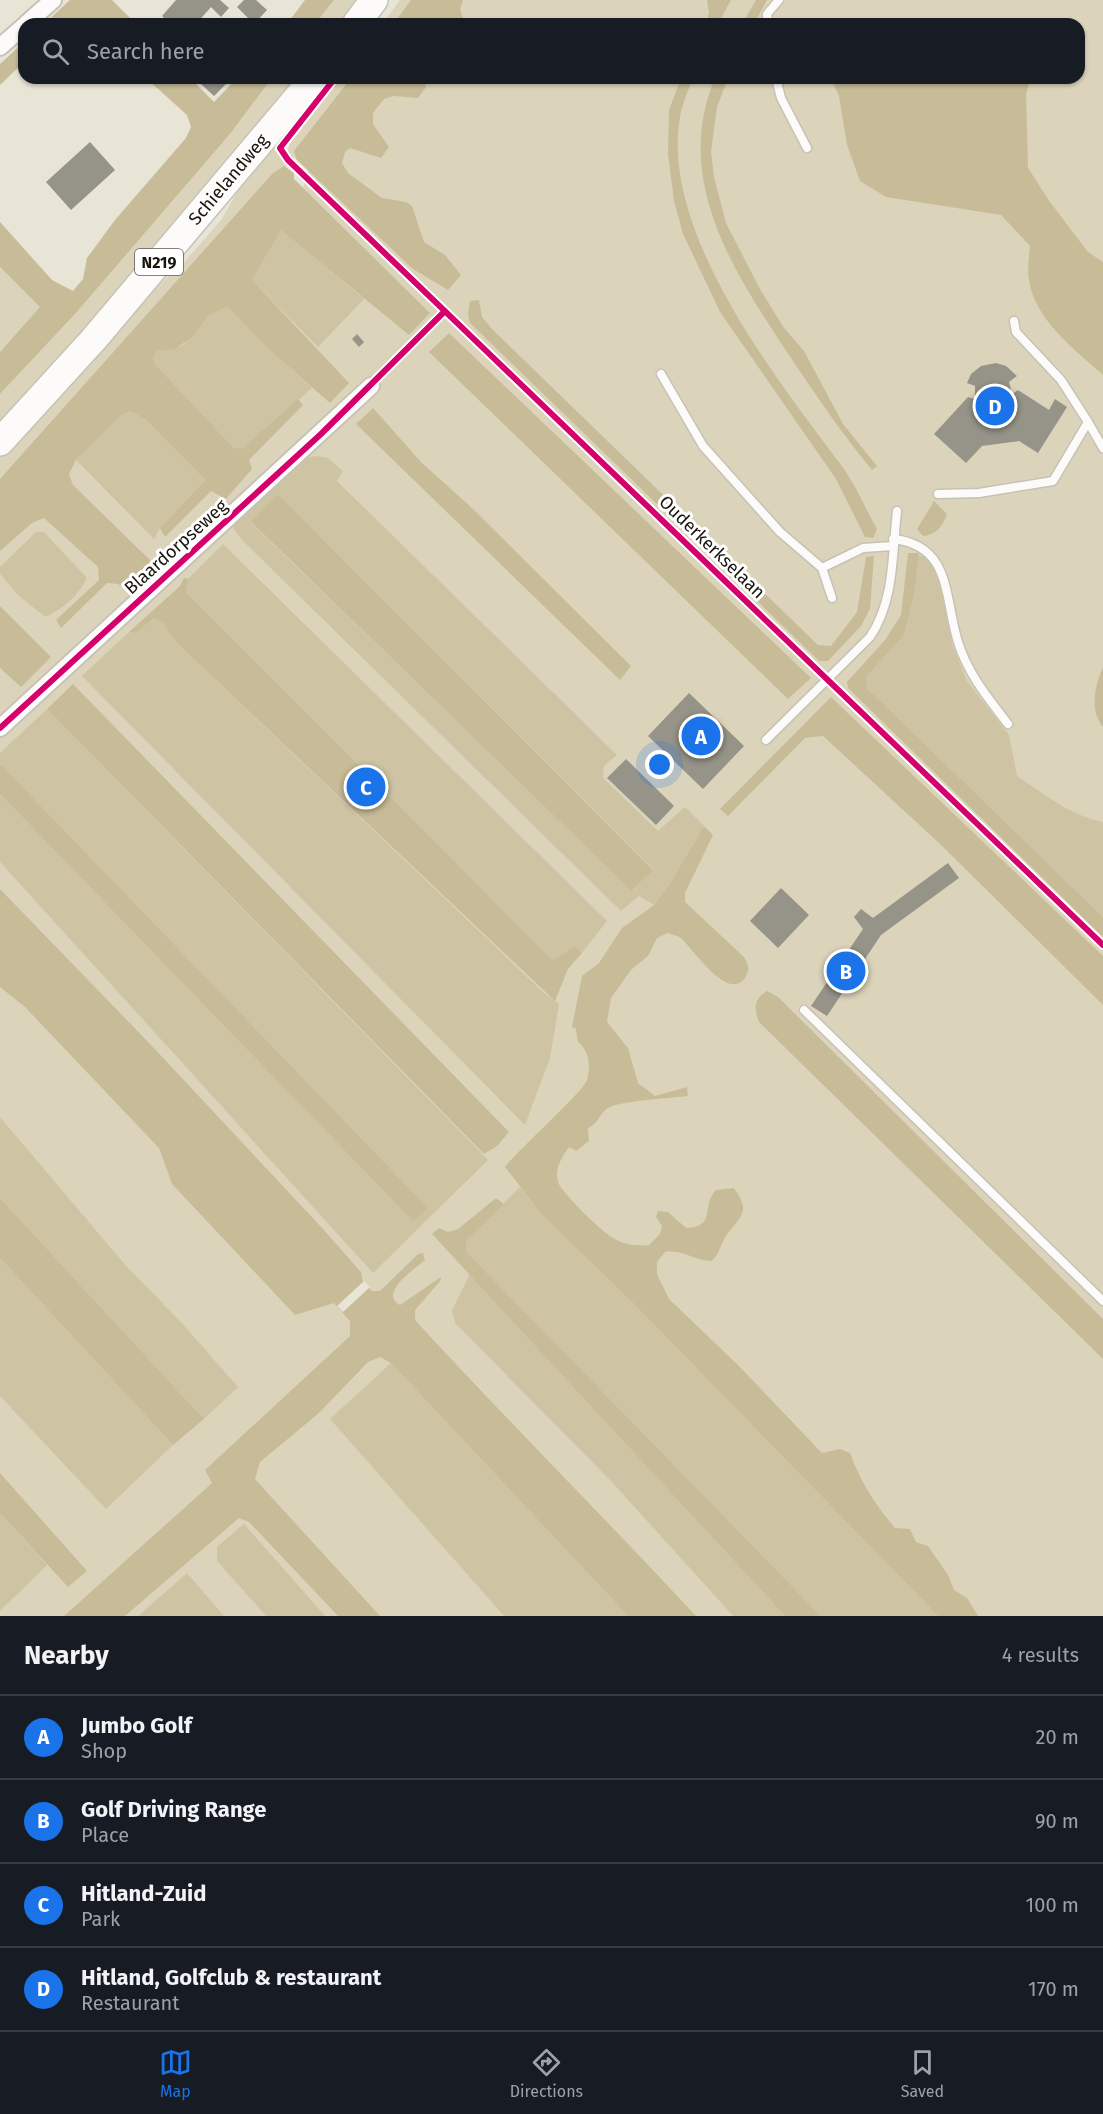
<!DOCTYPE html>
<style>
:root{--surface:#171b24;--page:#242831;--text:#f1f3f6;--muted:#9ea1a6;--line:#363941;--accent:#1a73e8}
body{margin:0;font-family:"Fira Sans",sans-serif;background:var(--page);color:var(--text)}
.you{position:absolute;left:660px;top:765px;width:21px;height:21px;margin:-15px;border:4px solid #fff;border-radius:50%;background:#1a73e8;box-shadow:0 0 0 9px #1a73e833}
.badge{display:grid;place-items:center;width:39px;height:39px;border-radius:50%;background:var(--accent);color:#fff;font-size:20px;font-weight:700}
.pin{position:absolute;translate:-50% -50%;border:3px solid #fff;box-shadow:0 2px 6px #0006}
.list{margin:0;padding:0;list-style:none}
h2{display:flex;justify-content:space-between;align-items:center;height:78px;margin:0;padding:0 24px;font-size:26px}
h2 small{font-size:20px;font-weight:400;color:var(--muted)}
.list li{display:grid;grid-template-columns:39px 1fr auto;gap:18px;align-items:center;box-sizing:border-box;height:84px;padding:0 24px;border-top:2px solid var(--line)}
.list b{display:block;font-size:22px;white-space:nowrap}
.list p{margin:0;font-size:20px;white-space:nowrap;color:var(--muted)}
.list em{font-size:20px;font-style:normal;color:var(--muted)}
.icon{flex:none;width:33px;height:33px;fill:none;stroke:currentColor;stroke-width:2;stroke-linecap:round;stroke-linejoin:round}
.map{position:relative;flex:none;width:1103px;height:1616px;overflow:hidden}
.search{position:absolute;background:var(--surface);box-shadow:0 2px 4px #0004;left:18px;right:18px;top:18px;height:66px;display:flex;align-items:center;gap:15px;box-sizing:border-box;padding:0 21px;border-radius:18px;color:var(--muted);font-size:22px}
.sheet{height:414px;background:var(--surface)}
nav{display:flex;justify-content:space-around;align-items:center;box-sizing:border-box;height:84px;border-top:2px solid var(--line);background:var(--surface);font-size:16px;color:var(--muted)}
nav a{display:grid;justify-items:center;gap:3px}
nav .on{color:var(--accent)}
.map>svg:first-child{display:block}
</style>
<div class="map">
<svg width="1103" height="1616" viewBox="0 0 1103 1616">
<rect width="100%" height="100%" fill="#e8e4d6"/>
<path fill="#dcd4ba" d="M 334,0 L 358,0 L 340,24 L 315,24 Z
M 400,0 L 411,0 L 393,24 L 382,24 Z
M 428,0 L 1103,0 L 1103,1616 L 0,1616 L 0,457 L 143,298 L 180,267 L 222,219 L 246,175 L 323,78 L 332,78 L 273,149 L 290,166 L 282,168 L 303,188 L 314,151 L 369,78 L 1079,78 L 1079,24 L 410,24 Z
M 272,78 L 298,78 L 85,333 L 0,425 L 0,394 L 76,313 L 230,134 Z
M 340,78 L 351,78 L 295,151 L 294,161 L 288,152 L 290,140 Z
M 0,267 L 41,307 L 0,352 Z"/>
<path fill="#cec4a4" fill-rule="evenodd" d="M 281,229 L 364,299 L 318,347 L 252,280 Z
M 227,306 L 267,348 L 312,388 L 241,450 L 234,448 L 155,364 L 153,358 L 157,350 C 196,351 188,330 210,315 C 215,311 222,309 227,306 Z
M 131,412 L 145,419 L 205,480 L 160,528 L 154,539 L 76,460 L 124,413 Z
M 315,456 L 328,458 L 343,471 L 337,481 L 617,755 L 604,766 L 603,778 L 658,831 L 685,807 L 704,826 L 669,885 L 654,905 L 639,896 L 621,911 L 241,539 L 231,524 L 302,459 ZM 278,494 L 653,869 L 633,891 L 251,523 Z
M 36,532 L 44,532 L 87,578 C 78,596 63,609 45,617 L 18,595 L 0,574 L 0,567 Z
M 223,544 L 607,921 L 582,953 L 575,946 L 553,960 L 185,591 L 188,579 Z
M 919,556 L 926,556 L 934,566 L 951,624 L 952,644 L 967,681 L 1009,735 L 1017,776 C 1044,794 1071,816 1103,822 L 1103,917 L 867,688 L 866,677 L 904,635 L 915,591 Z
M 154,618 L 163,622 L 169,634 L 183,649 L 543,992 L 559,1004 L 550,1058 L 525,1125 L 82,676 L 129,632 L 136,633 Z
M 47,709 L 488,1160 L 373,1273 L 0,862 L 0,794 L 413,1220 L 427,1208 L 0,765 L 0,753 Z
M 0,1117 L 127,1267 L 180,1321 L 238,1387 L 204,1419 L 0,1198 Z
M 520,1187 L 543,1216 L 633,1303 L 938,1616 L 821,1616 L 483,1271 L 466,1252 L 466,1241 Z
M 0,1258 L 173,1445 L 106,1509 L 0,1396 Z
M 470,1274 L 785,1616 L 733,1616 L 612,1482 L 455,1323 L 452,1310 Z
M 391,1363 L 628,1616 L 504,1616 L 330,1419 Z
M 0,1513 L 47,1565 L 0,1611 Z
M 244,1524 L 325,1616 L 266,1616 L 217,1561 L 217,1547 Z
M 187,1573 L 224,1616 L 138,1616 Z"/>
<path fill="#c8bc98" d="M 70,0 L 112,0 L 136,24 L 44,24 Z
M 305,0 L 334,0 L 315,24 L 287,24 Z
M 411,0 L 463,0 L 460,9 L 465,24 L 393,24 Z
M 707,0 L 731,0 L 718,24 L 706,24 L 709,13 Z
M 756,0 L 767,0 L 754,24 L 742,24 Z
M 24,42 L 24,62 L 0,85 L 0,64 Z
M 146,78 L 190,78 L 214,102 L 237,78 L 272,78 L 230,134 L 76,313 L 0,394 L 0,352 L 40,307 L 0,267 L 0,222 L 52,280 L 73,291 L 83,279 L 87,258 L 115,220 L 186,138 L 191,127 L 187,115 Z
M 351,78 L 423,78 L 426,87 L 418,98 L 393,96 L 384,99 L 373,113 L 373,124 L 389,147 L 381,158 L 350,148 L 345,152 L 342,163 L 348,173 L 382,198 L 406,202 L 412,206 L 424,242 L 445,255 L 461,275 L 448,290 L 413,269 L 296,159 L 294,151 Z
M 681,78 L 693,78 C 688,91 682,104 680,117 C 660,232 776,378 841,465 C 856,485 865,508 877,529 L 873,538 L 865,537 L 836,479 L 720,312 L 683,234 L 674,201 L 668,154 L 669,110 Z
M 715,78 L 728,78 L 717,107 L 711,152 L 714,177 L 726,223 L 761,291 L 784,328 L 804,351 L 843,424 L 877,466 L 872,470 C 841,433 816,395 789,355 C 734,272 672,181 715,78 Z
M 831,78 L 1031,78 L 1026,93 L 1028,168 L 1050,202 L 1088,252 L 1103,262 L 1103,375 C 1075,350 1034,319 1029,280 C 1027,269 1029,257 1030,246 L 1001,215 L 886,197 L 860,181 L 847,145 L 839,96 Z
M 284,166 L 294,173 L 294,179 L 430,313 L 409,335 L 281,230 L 252,280 L 349,383 L 330,403 L 267,348 L 227,306 L 208,316 L 193,337 L 173,350 L 157,350 L 153,358 L 155,364 L 234,448 L 242,449 L 298,399 L 303,405 L 249,460 L 252,469 L 226,499 L 211,491 L 165,537 L 160,528 L 205,480 L 145,419 L 131,412 L 124,413 L 76,460 L 69,474 L 73,485 L 153,563 L 126,589 L 118,584 L 107,583 L 61,628 L 56,620 L 99,580 L 98,567 L 44,518 L 32,523 L 0,551 L 0,479 L 273,173 Z
M 479,300 L 482,317 L 492,329 L 818,645 L 831,646 L 857,612 L 866,557 L 874,556 L 870,609 L 861,626 L 828,661 L 819,661 L 470,323 L 468,315 L 470,301 Z
M 449,333 L 811,678 L 788,699 L 429,352 Z
M 373,408 L 422,463 L 472,508 L 631,666 L 620,680 L 356,424 Z
M 278,494 L 653,870 L 632,891 L 251,522 Z
M 934,501 L 947,514 C 943,526 936,535 923,536 L 917,529 Z
M 908,553 L 919,553 L 915,591 L 904,635 L 866,677 L 867,688 L 1103,917 L 1103,937 L 848,688 L 847,682 L 885,640 L 901,615 Z
M 184,578 L 188,579 L 186,592 L 553,960 L 575,946 L 582,953 L 568,969 L 555,1001 L 183,649 L 169,634 L 163,622 L 154,618 L 136,633 L 129,632 L 180,586 Z
M 0,606 L 51,657 L 21,687 L 0,668 Z
M 1103,667 L 1103,727 C 1089,710 1095,685 1103,667 Z
M 73,684 L 509,1132 L 497,1146 L 484,1154 L 47,709 Z
M 831,697 L 1103,956 L 1103,1005 L 940,844 L 823,736 L 805,738 L 728,816 L 720,809 Z
M 0,765 L 2,766 L 428,1208 L 413,1221 L 0,794 Z
M 704,826 L 713,835 L 685,893 L 685,902 L 744,957 C 747,963 750,967 747,974 C 732,1008 692,948 681,938 C 677,935 672,935 668,933 L 657,938 L 648,956 L 631,970 L 611,998 L 607,1022 L 628,1048 L 638,1083 L 655,1096 L 687,1087 L 688,1096 C 672,1098 618,1101 608,1108 C 599,1114 598,1124 588,1128 L 589,1141 L 576,1151 L 569,1147 C 562,1157 554,1169 558,1182 C 561,1192 603,1233 613,1238 C 625,1245 636,1246 649,1245 L 660,1234 L 662,1226 L 656,1217 L 658,1211 L 668,1212 L 686,1228 C 718,1226 700,1207 716,1190 L 734,1188 C 750,1211 743,1214 728,1233 C 721,1242 720,1253 712,1261 C 694,1261 683,1249 665,1252 L 657,1262 L 657,1274 L 669,1299 L 738,1365 L 822,1453 L 840,1449 L 850,1453 C 861,1483 875,1504 895,1528 L 910,1529 L 916,1542 L 928,1546 L 948,1575 L 954,1590 L 967,1598 L 978,1616 L 938,1616 L 633,1303 L 543,1216 L 505,1167 C 517,1151 585,1090 587,1080 C 591,1066 589,1050 578,1042 L 576,1029 L 572,1027 L 582,976 L 599,963 L 622,928 L 654,905 L 669,885 Z
M 0,889 L 151,1045 L 323,1229 L 361,1272 L 363,1282 L 372,1291 L 380,1291 L 418,1254 L 423,1253 L 425,1260 C 414,1270 378,1293 400,1305 L 441,1277 L 441,1280 L 415,1310 L 415,1320 C 507,1420 603,1516 696,1616 L 628,1616 L 391,1363 L 380,1357 L 368,1362 L 319,1413 L 260,1462 L 255,1479 L 380,1616 L 338,1616 L 249,1522 L 239,1518 L 125,1616 L 64,1616 L 212,1483 L 205,1470 L 350,1336 L 350,1321 L 334,1303 L 295,1315 L 172,1184 L 159,1148 L 25,1007 L 0,987 Z
M 767,991 L 778,997 L 1103,1319 L 1103,1359 L 759,1022 C 754,1009 753,999 767,991 Z
M 0,1198 L 204,1419 L 173,1445 L 0,1258 Z
M 496,1198 L 504,1204 L 466,1241 L 466,1252 L 821,1616 L 785,1616 L 432,1234 L 439,1228 L 448,1232 L 458,1229 Z
M 0,1473 L 87,1571 L 68,1587 L 0,1513 Z"/>
<path fill="#e8e4d6" d="M 364,1281 L 370,1287 L 343,1312 L 337,1306 Z"/>
<path fill="#969388" d="M 176,0 L 220,0 L 229,8 L 221,17 L 211,7 L 196,24 L 171,24 L 162,16 Z
M 244,0 L 256,0 L 267,10 L 254,24 L 237,7 Z
M 206,78 L 219,78 L 226,84 L 214,96 L 201,84 Z
M 90,142 L 115,170 L 71,210 L 46,182 Z
M 357,334 L 364,342 L 359,347 L 352,339 Z
M 996,363 L 1006,366 L 1017,376 L 1009,382 L 1012,394 L 1018,390 L 1049,410 L 1055,399 L 1067,407 L 1038,453 L 1019,441 L 982,446 L 966,463 L 934,434 L 968,397 L 975,399 L 975,386 L 967,383 L 971,374 L 981,366 Z
M 689,693 L 744,746 L 703,789 L 648,736 Z
M 626,759 L 674,806 L 656,825 L 607,778 Z
M 948,863 L 959,878 L 881,935 L 827,1016 L 811,1006 L 863,929 L 854,917 L 861,909 L 873,918 Z
M 781,888 L 809,915 L 778,948 L 750,921 Z"/>
<g fill="none" stroke-linecap="round" stroke-linejoin="round">
<g stroke="#c5c2b7" stroke-width="11">
<path id="lane" d="M 768,24 L 767,14 L 779,0
M 776,78 L 781,98 L 807,148
M 661,374 L 703,446 L 780,532 L 822,568
M 1088,422 L 1103,448
M 938,494 L 979,493 L 1053,481 L 1088,422 L 1061,380 L 1016,332 L 1014,321
M 893,539 C 952,545 944,598 958,642 C 968,674 988,698 1008,724
M 832,598 L 822,568 L 863,548 L 893,546
M 766,740 L 870,637 C 895,600 892,553 897,511
M 804,1010 L 1103,1301"/>
</g>
<g stroke="#c5c2b7" stroke-width="20">
<path id="street" d="M 26,24 L 53,0
M 0,47 L 24,26
M 0,728 L 371,386"/>
</g>
<g stroke="#c5c2b7" stroke-width="30">
<g id="primary">
<path d="M 356,24 L 374,0"/>
<path id="s1" d="M 0,442 L 94,339 L 314,78"/>
</g>
</g>
<use href="#lane" stroke="#fcfbf9" stroke-width="8"/>
<use href="#street" stroke="#fcfbf9" stroke-width="16"/>
<use href="#primary" stroke="#fcfbf9" stroke-width="27"/>
<g stroke="#fff" stroke-width="10">
<path id="cycleway" d="M 335,78 L 280,148 L 288,160 L 1103,945
M 0,728 L 321,434 L 445,311"/>
</g>
<use href="#cycleway" stroke="#d6006c" stroke-width="6"/>
</g>
<g text-anchor="middle" stroke-width="6" stroke-linejoin="round" paint-order="stroke">
<rect fill="#fff" stroke="#5d5b55" stroke-width="1.5" x="135" y="249" width="48" height="26" rx="4.5"/>
<g font-size="16" font-weight="bold" fill="#18150c">
<text x="159" y="268">N219</text>
</g>
<g font-size="18" fill="#18150c" stroke="#fff">
<text dy="6" stroke="none"><textPath href="#s1" startOffset="348">Schielandweg</textPath></text>
<text transform="translate(176 547) rotate(-42)" y="6">Blaardorpseweg</text>
<text transform="translate(712 547) rotate(44)" y="6">Ouderkerkselaan</text>
</g>
</g>
</svg>
<div class="you"></div>
<div class="pin badge" style="left:701px;top:736px">A</div>
<div class="pin badge" style="left:846px;top:971px">B</div>
<div class="pin badge" style="left:366px;top:787px">C</div>
<div class="pin badge" style="left:995px;top:406px">D</div>
<div class="search"><svg class="icon" aria-label="search" viewBox="0 0 24 24"><circle cx="10" cy="10" r="6"/><path d="M15 15l6 6"/></svg>Search here</div>
</div>
<section class="sheet">
<h2>Nearby<small>4 results</small></h2>
<ul class="list">
<li><span class="badge">A</span><div><b>Jumbo Golf</b><p>Shop</p></div><em>20 m</em></li>
<li><span class="badge">B</span><div><b>Golf Driving Range</b><p>Place</p></div><em>90 m</em></li>
<li><span class="badge">C</span><div><b>Hitland-Zuid</b><p>Park</p></div><em>100 m</em></li>
<li><span class="badge">D</span><div><b>Hitland, Golfclub &amp; restaurant</b><p>Restaurant</p></div><em>170 m</em></li>
</ul>
</section>
<nav>
<a class="on"><svg class="icon" aria-label="map" viewBox="0 0 24 24"><path d="M3 6l6-2 6 2 6-2v14l-6 2-6-2-6 2zM9 4v14M15 6v14"/></svg>Map</a>
<a><svg class="icon" aria-label="directions" viewBox="0 0 24 24"><path d="M12 3l9 9-9 9-9-9zM9 14v-3h6M13 9l2 2-2 2"/></svg>Directions</a>
<a><svg class="icon" aria-label="saved" viewBox="0 0 24 24"><path d="M7 4h10v16l-5-4-5 4z"/></svg>Saved</a>
</nav>
